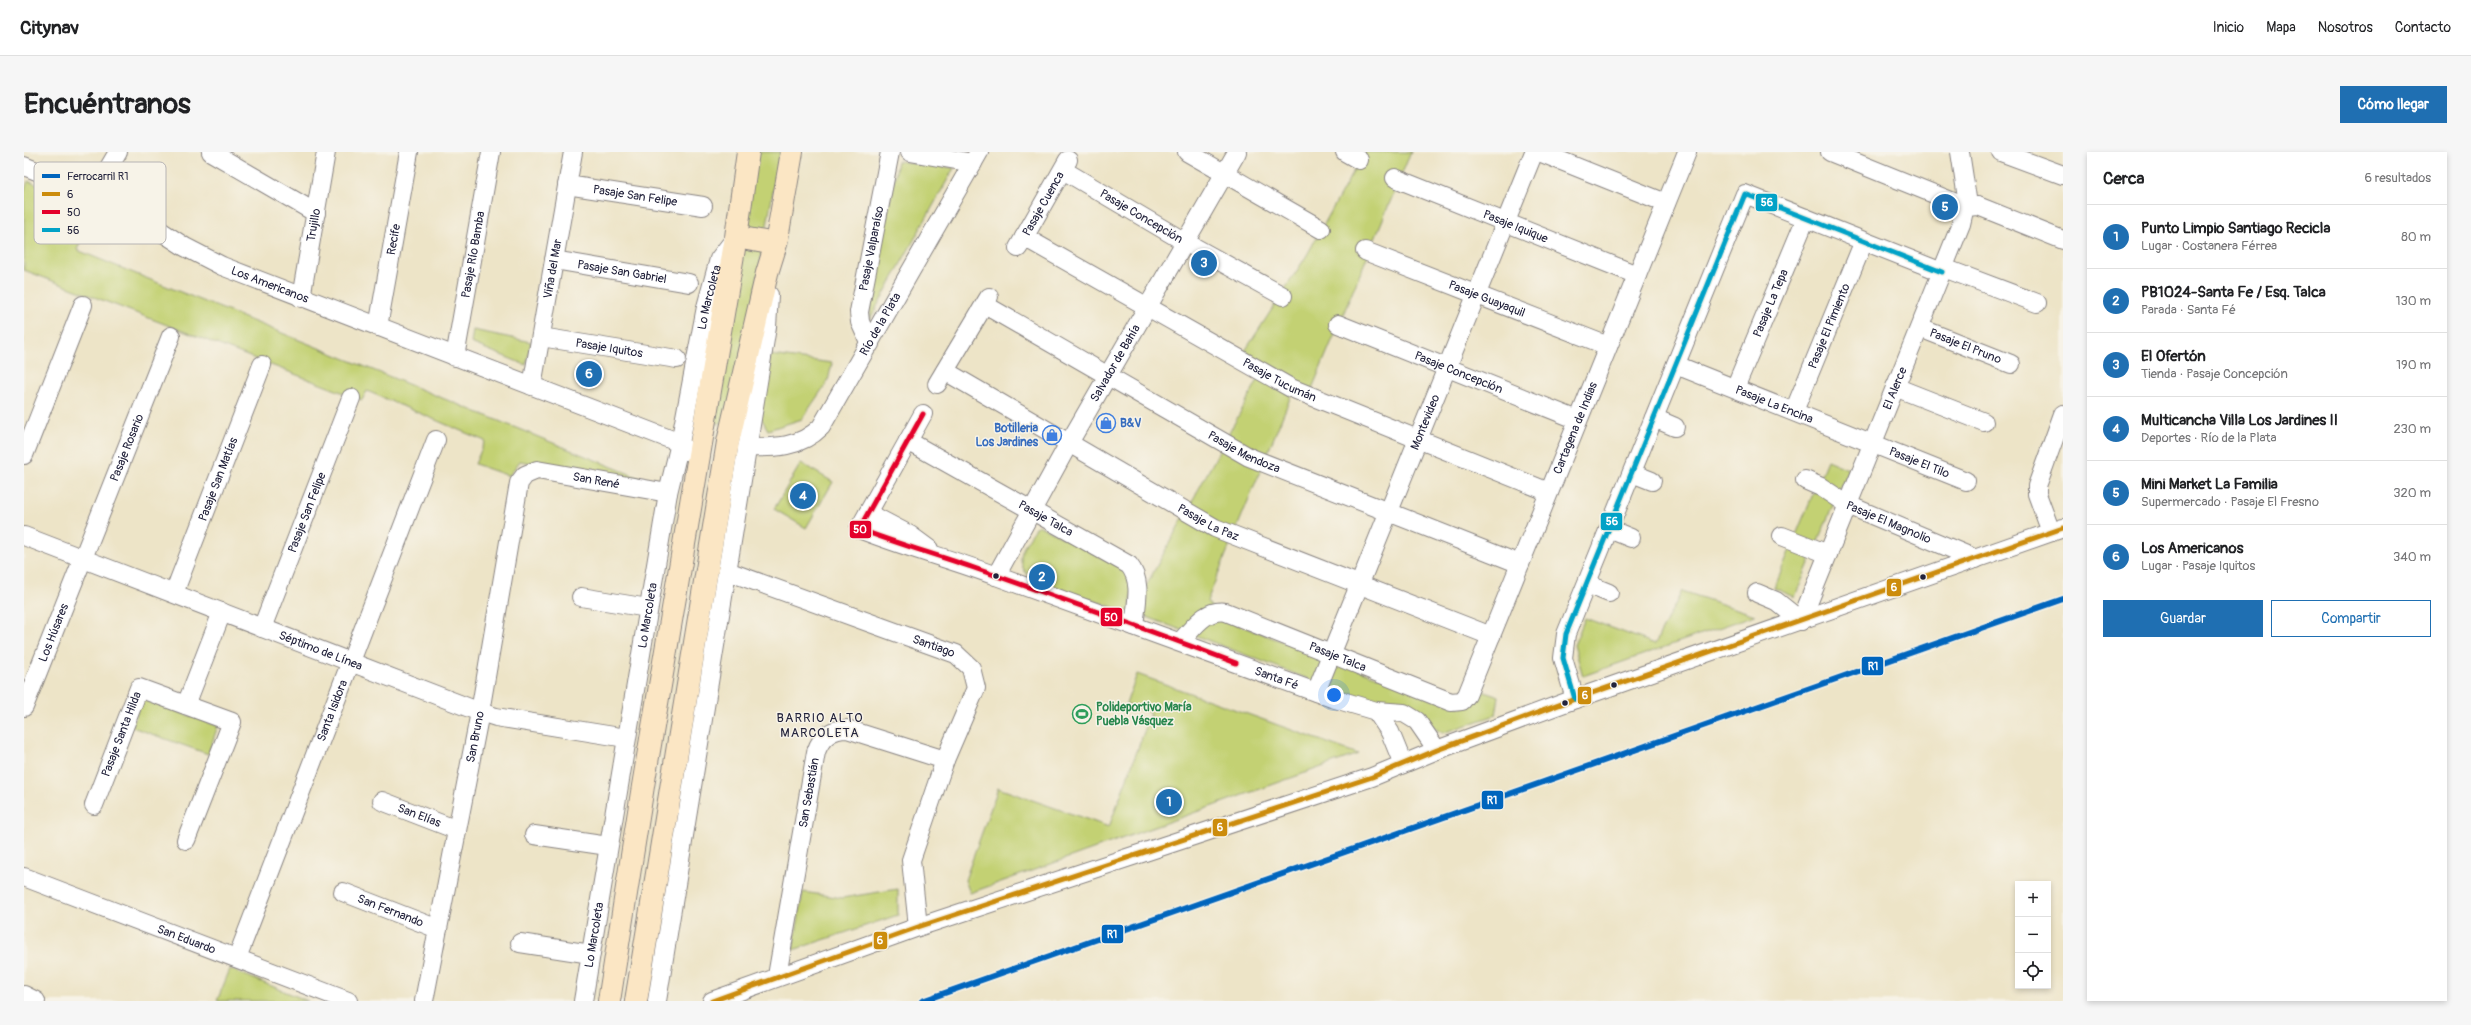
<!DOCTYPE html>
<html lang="es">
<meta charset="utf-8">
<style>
:root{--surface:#fff;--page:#f6f6f6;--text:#202124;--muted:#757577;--line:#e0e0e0;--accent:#1f6fb2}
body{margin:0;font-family:Pangolin,sans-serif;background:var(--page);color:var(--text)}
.controls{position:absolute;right:12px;bottom:12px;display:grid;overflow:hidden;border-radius:0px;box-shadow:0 2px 6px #0003}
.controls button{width:36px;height:36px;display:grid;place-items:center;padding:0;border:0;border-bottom:1px solid var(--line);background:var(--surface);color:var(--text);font:20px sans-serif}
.you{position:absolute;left:1310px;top:543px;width:14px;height:14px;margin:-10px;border:3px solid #fff;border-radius:50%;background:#1a73e8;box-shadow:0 0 0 6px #1a73e833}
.badge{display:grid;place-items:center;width:26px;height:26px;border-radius:50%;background:var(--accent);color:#fff;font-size:13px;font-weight:700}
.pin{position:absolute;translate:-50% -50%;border:2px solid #fff;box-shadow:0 1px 4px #0006}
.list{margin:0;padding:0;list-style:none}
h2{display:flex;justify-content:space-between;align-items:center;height:52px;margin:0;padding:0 16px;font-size:17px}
h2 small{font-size:13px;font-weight:400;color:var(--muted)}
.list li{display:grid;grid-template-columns:26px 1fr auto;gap:12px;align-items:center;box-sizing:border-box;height:64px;padding:0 16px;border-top:1px solid var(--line)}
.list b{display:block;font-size:15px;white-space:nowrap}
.list p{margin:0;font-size:13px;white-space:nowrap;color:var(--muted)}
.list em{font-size:13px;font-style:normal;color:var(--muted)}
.actions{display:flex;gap:8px;padding:12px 16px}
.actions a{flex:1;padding:9px 0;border:1px solid var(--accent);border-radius:0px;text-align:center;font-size:14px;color:var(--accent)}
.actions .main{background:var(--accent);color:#fff}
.icon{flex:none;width:22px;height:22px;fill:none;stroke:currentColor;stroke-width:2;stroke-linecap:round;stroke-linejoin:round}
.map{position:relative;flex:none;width:2039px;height:849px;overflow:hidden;border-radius:0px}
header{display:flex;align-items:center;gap:24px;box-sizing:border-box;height:56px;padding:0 20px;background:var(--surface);border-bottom:1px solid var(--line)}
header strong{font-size:19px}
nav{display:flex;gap:22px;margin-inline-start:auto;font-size:14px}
.intro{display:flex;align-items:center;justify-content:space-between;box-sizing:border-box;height:96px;padding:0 24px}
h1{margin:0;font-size:28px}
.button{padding:10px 18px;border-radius:0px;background:var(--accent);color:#fff;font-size:14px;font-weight:700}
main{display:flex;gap:24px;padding:0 24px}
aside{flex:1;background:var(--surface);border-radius:0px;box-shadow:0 2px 6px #0003}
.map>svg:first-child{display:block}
</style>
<header>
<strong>Citynav</strong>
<nav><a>Inicio</a><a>Mapa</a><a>Nosotros</a><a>Contacto</a></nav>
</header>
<div class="intro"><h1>Encuéntranos</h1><a class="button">Cómo llegar</a></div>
<main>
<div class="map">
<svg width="2039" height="849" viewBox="0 0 2039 849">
<rect width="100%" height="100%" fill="#f7f3e8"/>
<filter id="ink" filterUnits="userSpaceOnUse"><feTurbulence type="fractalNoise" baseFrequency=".025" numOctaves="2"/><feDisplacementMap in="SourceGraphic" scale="8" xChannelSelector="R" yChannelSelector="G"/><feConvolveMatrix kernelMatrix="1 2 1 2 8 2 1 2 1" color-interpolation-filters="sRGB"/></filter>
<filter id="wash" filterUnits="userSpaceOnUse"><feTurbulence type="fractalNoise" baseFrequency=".012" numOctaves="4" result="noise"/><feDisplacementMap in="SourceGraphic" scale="16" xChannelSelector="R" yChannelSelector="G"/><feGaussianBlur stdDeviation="0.9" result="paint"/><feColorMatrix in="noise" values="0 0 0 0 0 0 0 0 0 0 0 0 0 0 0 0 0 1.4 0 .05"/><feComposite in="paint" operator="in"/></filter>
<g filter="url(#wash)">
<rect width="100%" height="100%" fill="#ede4c7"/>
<path fill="#c3d173" stroke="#727a57" d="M 731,0 L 756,0 L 708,270 L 685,272 Z
M 1340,0 L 1387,0 L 1287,239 L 1271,234 L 1183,449 L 1195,466 L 1438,556 L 1452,536 L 1475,544 L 1472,563 L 1419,581 C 1409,577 1404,567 1395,561 L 1313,538 L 1118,463 L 1117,444 L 1129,421 L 1241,215 L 1219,202 L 1283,103 Z
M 874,9 L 930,16 L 846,167 L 847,144 Z
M 4,29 L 69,56 L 53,98 L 618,327 L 615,330 L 496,309 L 485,324 L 451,312 L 461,289 L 343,239 L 338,248 L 0,118 L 0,40 Z
M 449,178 L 507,190 L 502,213 L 447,191 Z
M 747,203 L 808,211 L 804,229 L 778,267 L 744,278 L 736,264 Z
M 1803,308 L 1824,317 L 1771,445 L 1750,436 Z
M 777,311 L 809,330 L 782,376 L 750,357 Z
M 1014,373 L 1109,422 L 1106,461 L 1007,427 C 987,406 1001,393 1014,373 Z
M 1658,439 L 1731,463 L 1559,524 L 1550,493 L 1561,466 L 1631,492 Z
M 1113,522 L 1334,602 L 946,741 L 941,728 L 974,636 L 1085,675 L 1127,561 L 1102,552 Z
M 118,547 L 194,574 L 184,602 L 108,575 Z
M 874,737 L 874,763 L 769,798 L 779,740 L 818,746 Z
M 206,817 L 284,849 L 193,849 Z"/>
</g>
<g filter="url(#ink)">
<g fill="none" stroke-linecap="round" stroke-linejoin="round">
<g stroke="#888381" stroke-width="20">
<g id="street">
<path d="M 187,0 L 292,61"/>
<path d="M 886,0 L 949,11"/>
<path d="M 1163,0 L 1297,77"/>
<path d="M 1321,0 L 1335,8"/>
<path d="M 1515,0 L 1642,51"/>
<path d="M 1806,0 L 1942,55 L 1954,54 L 2039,88"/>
<path d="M 1977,0 L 2039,23"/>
<path id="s1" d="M 0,14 L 95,52 L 161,95 L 198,114 L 656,291 L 662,299"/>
<path id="s2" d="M 1039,18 L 1161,90 L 1259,144"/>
<path id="s3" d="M 1371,26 L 1613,123"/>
<path id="s4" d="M 543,33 L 679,54"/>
<path d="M 70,41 L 94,0"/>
<path id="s5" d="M 1000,85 L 1267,236 L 1525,340"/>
<path id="s6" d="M 994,96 L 1044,8"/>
<path id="s7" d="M 1341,99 L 1584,194"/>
<path id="s8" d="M 530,108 L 665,131"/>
<path d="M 1920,116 L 2013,151"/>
<path id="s9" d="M 277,146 L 302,0"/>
<path id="s10" d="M 961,153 L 1225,305 L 1496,412"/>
<path id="s11" d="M 1314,172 L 1554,268"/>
<path id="s12" d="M 354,175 L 385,0"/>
<path id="s13" d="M 1896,176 L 1987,212"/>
<path id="s14" d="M 517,185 L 653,207"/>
<path id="s15" d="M 846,192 L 836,170 L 835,160 L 866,0"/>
<path id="s16" d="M 431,205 L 467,0"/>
<path id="s17" d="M 1652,213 L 1942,329"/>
<path id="s18" d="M 921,219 L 1191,376 L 1467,484"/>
<path d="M 913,232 L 965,145"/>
<path id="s19" d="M 508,234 L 549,0"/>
<path d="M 1871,235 L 1960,270"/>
<path id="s20" d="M 1711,236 L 1782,66"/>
<path id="s21" d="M 1770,259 L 1840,89"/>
<path id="s22" d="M 899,262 L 835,377 C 880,395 927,407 972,424 C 1084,464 1196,506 1308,546 L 1352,559 L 1380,561 L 1393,569 L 1413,598"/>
<path d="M 1630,266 L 1651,275"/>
<path id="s23" d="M 884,289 L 1105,413 C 1119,430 1112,453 1110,474"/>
<path id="s24" d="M 723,295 C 750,296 776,296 797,275 L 955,0"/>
<path d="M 0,303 L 59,153"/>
<path d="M 1608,321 L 1628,329"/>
<path id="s25" d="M 1781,328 L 1797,335 L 1824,353 L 1952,407"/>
<path d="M 844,361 L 886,383 L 905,397"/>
<path d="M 1585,377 L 1607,386"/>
<path d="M 2027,380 L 2013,342 L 2013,334 L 2039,262"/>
<path id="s26" d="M 0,384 L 456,560 L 472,565 L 602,586"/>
<path d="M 1758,384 L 1804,402"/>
<path id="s27" d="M 703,419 L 932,502 L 947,516 L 952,536 L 921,608 L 887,708 L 894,775"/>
<path id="s28" d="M 972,424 L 1045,291 L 1213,0"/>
<path d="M 1563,432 L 1585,441"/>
<path id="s29" d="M 150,441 L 238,213"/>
<path d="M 1733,441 L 1752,449 L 1777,469"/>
<path d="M 557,445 L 624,456"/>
<path id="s30" d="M 1777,469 L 1937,72 L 1943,46 L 1936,0"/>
<path id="s31" d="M 238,476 L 327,246"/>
<path id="s32" d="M 1156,490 C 1169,477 1181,456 1202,460 L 1427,550 L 1438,549 L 1443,543 L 1663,0"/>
<path id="s33" d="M 1292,540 L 1510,0"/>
<path d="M 1551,547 L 1539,506 L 1542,482 L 1721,42 L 1918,120"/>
<path d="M 162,553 L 198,460"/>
<path id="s34" d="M 0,555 L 147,184"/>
<path d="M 1352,559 L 1366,580 L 1379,612"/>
<path id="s35" d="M 358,649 L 433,678"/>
<path id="s36" d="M 70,653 L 115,536 L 208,570 L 162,688"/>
<path d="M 510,683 L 584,694"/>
<path id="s37" d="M 0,725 L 324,849"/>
<path id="s38" d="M 319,740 L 414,777"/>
<path d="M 496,791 L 567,802"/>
<path id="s39" d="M 213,806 L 412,288"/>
<path id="s40" d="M 753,824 L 792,600 C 797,585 807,577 823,577 L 921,608"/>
<path d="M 0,843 L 12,849"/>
<path id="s41" d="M 400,849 L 456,560 L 495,331 L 501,323 L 513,318 L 644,341"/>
<path id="s42" d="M 559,849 L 644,341 L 656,291 L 682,155 L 695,107 L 712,85"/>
<path d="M 633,849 L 743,175 L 745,143"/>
<path d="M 688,849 L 894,775 L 1348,625 L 1413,598 L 1551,547 L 2039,376"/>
</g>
</g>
<g stroke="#888381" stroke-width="24">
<path id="secondary" d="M 712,85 L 752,92
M 585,849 L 619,634 L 712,85 L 724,0
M 612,849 L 704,290 L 743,121 L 752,92 L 768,0"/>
</g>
<use href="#street" stroke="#fff" stroke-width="18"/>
<use href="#secondary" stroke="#fbe6c4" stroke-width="22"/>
<g stroke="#f7f3e8" stroke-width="8">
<path id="bus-1" d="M 688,849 L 894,775 L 1348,625 L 1413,598 L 1551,547 L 2039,376"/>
</g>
<g stroke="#f7f3e8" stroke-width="8">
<path id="bus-2" d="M 899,262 L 835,377 C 874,392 913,403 953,417 C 1039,447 1126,479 1212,511"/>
</g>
<g stroke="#f7f3e8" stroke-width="8">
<path id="bus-3" d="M 1551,547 L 1539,506 L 1542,482 L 1721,42 L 1918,120"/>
</g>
<use href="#bus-1" stroke="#cc8c0c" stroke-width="5"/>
<use href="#bus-2" stroke="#e4002b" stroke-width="5"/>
<use href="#bus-3" stroke="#02a2c7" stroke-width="5"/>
<g stroke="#f7f3e8" stroke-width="9">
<path id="rail-1" d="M 898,849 L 2039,447"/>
</g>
<use href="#rail-1" stroke="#0065bd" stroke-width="6"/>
</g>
</g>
<defs>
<g id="shop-ring" transform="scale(1)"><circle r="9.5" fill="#f7f3e8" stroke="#3f7fe0" stroke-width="1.5"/><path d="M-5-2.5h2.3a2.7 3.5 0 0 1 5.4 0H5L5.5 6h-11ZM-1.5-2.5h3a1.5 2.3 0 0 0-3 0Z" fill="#3f7fe0"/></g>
<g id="stadium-ring" transform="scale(1)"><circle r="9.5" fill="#f7f3e8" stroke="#2e9e5b" stroke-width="1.5"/><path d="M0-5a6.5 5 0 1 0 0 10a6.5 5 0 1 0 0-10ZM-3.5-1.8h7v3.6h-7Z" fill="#2e9e5b"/></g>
</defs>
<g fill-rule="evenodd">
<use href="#shop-ring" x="1082" y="271"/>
<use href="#shop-ring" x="1028" y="283"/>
<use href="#stadium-ring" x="1058" y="562"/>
</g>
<g fill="#22223b" stroke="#f7f3e8" stroke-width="1.5">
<circle cx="972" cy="424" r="3.5"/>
<circle cx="1899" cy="425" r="3.5"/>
<circle cx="1590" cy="533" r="3.5"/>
<circle cx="1541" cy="551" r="3.5"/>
</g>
<g text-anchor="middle" stroke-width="3" stroke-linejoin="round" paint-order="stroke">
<g font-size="12" fill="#22223b" stroke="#f7f3e8">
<text dy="4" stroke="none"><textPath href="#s4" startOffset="69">Pasaje San Felipe</textPath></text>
<text dy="4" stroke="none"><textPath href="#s6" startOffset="51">Pasaje Cuenca</textPath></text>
<text dy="4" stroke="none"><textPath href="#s2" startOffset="91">Pasaje Concepción</textPath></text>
<text dy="4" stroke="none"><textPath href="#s9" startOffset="74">Trujillo</textPath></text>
<text dy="4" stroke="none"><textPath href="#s3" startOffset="130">Pasaje Iquique</textPath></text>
<text dy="4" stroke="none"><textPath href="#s12" startOffset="89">Recife</textPath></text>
<text dy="4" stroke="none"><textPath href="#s15" startOffset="99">Pasaje Valparaíso</textPath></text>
<text dy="4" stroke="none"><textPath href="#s16" startOffset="104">Pasaje Río Bamba</textPath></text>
<text dy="4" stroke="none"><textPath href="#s19" startOffset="119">Viña del Mar</textPath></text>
<text dy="4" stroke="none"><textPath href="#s8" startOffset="69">Pasaje San Gabriel</textPath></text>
<text dy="4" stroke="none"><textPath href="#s1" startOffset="274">Los Americanos</textPath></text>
<text dy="4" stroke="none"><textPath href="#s42" startOffset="715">Lo Marcoleta</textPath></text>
<text dy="4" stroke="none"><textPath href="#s7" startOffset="131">Pasaje Guayaquil</textPath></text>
<text dy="4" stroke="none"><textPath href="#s20" startOffset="92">Pasaje La Tepa</textPath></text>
<text dy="4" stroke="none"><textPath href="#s24" startOffset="198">Río de la Plata</textPath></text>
<text dy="4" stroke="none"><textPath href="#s21" startOffset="92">Pasaje El Pimiento</textPath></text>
<text dy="4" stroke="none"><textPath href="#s13" startOffset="49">Pasaje El Pruno</textPath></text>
<text dy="4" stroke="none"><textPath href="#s14" startOffset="69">Pasaje Iquitos</textPath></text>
<text dy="4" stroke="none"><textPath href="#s28" startOffset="244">Salvador de Bahía</textPath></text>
<text dy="4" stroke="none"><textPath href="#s11" startOffset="130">Pasaje Concepción</textPath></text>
<text dy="4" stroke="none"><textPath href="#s5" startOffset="293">Pasaje Tucumán</textPath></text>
<text dy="4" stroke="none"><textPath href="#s30" startOffset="251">El Alerce</textPath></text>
<text dy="4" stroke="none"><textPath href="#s17" startOffset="106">Pasaje La Encina</textPath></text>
<text dy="4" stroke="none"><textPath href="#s33" startOffset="291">Montevideo</textPath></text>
<text dy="4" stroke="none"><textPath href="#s32" startOffset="607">Cartagena de Indias</textPath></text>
<text dy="4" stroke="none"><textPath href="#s34" startOffset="279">Pasaje Rosario</textPath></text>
<text dy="4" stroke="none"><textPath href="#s10" startOffset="298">Pasaje Mendoza</textPath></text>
<text dy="4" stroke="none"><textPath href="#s17" startOffset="262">Pasaje El Tilo</textPath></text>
<text dy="4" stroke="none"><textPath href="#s29" startOffset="122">Pasaje San Matías</textPath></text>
<text dy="4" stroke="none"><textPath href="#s41" startOffset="610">San René</textPath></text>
<text dy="4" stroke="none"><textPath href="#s31" startOffset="124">Pasaje San Felipe</textPath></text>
<text dy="4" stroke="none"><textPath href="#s23" startOffset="158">Pasaje Talca</textPath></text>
<text dy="4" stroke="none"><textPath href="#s18" startOffset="304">Pasaje La Paz</textPath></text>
<text dy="4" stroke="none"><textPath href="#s25" startOffset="94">Pasaje El Magnolio</textPath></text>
<text dy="4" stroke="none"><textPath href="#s42" startOffset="391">Lo Marcoleta</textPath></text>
<text dy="4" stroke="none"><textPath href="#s34" startOffset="80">Los Húsares</textPath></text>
<text dy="4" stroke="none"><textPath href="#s27" startOffset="220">Santiago</textPath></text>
<text dy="4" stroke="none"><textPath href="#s26" startOffset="318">Séptimo de Línea</textPath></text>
<text dy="4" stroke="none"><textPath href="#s32" startOffset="178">Pasaje Talca</textPath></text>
<text dy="4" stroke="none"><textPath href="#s22" startOffset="575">Santa Fé</textPath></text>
<text dy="4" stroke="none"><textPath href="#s39" startOffset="265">Santa Isidora</textPath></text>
<text dy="4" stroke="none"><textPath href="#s36" startOffset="76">Pasaje Santa Hilda</textPath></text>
<text dy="4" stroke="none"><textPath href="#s41" startOffset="269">San Bruno</textPath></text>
<text dy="4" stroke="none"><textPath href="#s40" startOffset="186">San Sebastián</textPath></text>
<text dy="4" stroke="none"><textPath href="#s35" startOffset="40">San Elías</textPath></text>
<text dy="4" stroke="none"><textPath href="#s38" startOffset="51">San Fernando</textPath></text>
<text dy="4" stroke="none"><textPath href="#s42" startOffset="67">Lo Marcoleta</textPath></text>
<text dy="4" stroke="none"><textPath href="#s37" startOffset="174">San Eduardo</textPath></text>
</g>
<g font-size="12" font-weight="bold" fill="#366cbe" stroke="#f7f3e8" text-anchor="start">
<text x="1096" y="275">B&amp;V</text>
<text x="1014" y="280" text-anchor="end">Botilleria<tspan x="1014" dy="14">Los Jardines</tspan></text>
</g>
<g font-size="12" font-weight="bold" fill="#27864d" stroke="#f7f3e8" text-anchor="start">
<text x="1072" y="559">Polideportivo María<tspan x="1072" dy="14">Puebla Vásquez</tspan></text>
</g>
<g font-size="13" letter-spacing="1" fill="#22223b" stroke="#f7f3e8">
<text x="796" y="570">BARRIO ALTO<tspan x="796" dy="15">MARCOLETA</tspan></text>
</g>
</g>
<rect x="10" y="10" width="132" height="82" rx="6" fill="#f7f3e8" stroke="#b7b4b4" stroke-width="1"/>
<rect x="18" y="22" width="18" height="4" fill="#0065bd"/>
<rect x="18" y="40" width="18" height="4" fill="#cc8c0c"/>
<rect x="18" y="58" width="18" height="4" fill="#e4002b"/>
<rect x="18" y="76" width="18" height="4" fill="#02a2c7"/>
<g font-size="11" fill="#22223b">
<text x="43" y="28">Ferrocarril R1</text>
<text x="43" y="46">6</text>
<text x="43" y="64">50</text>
<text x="43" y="82">56</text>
</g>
<g stroke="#f7f3e8" stroke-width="1.5">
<rect x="1731" y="41" width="23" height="19" rx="4" fill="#02a2c7"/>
<rect x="1576" y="360" width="23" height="19" rx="4" fill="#02a2c7"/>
<rect x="825" y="368" width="23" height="19" rx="4" fill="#e4002b"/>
<rect x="1862" y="426" width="16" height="19" rx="4" fill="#cc8c0c"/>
<rect x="1076" y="455" width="23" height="20" rx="4" fill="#e4002b"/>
<rect x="1837" y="504" width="23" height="20" rx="4" fill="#0065bd"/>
<rect x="1553" y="534" width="15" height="19" rx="4" fill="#cc8c0c"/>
<rect x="1457" y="638" width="23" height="20" rx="4" fill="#0065bd"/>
<rect x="1188" y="666" width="16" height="19" rx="4" fill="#cc8c0c"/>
<rect x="1077" y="772" width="23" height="20" rx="4" fill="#0065bd"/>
<rect x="849" y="779" width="15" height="19" rx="4" fill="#cc8c0c"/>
</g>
<g font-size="11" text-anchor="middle" font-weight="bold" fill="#fff">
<text x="1743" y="54">56</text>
<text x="1588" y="373">56</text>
<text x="836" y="381">50</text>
<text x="1870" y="439">6</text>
<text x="1087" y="469">50</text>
<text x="1849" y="518">R1</text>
<text x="1561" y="547">6</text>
<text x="1468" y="652">R1</text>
<text x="1196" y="679">6</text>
<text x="1088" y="786">R1</text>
<text x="856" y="792">6</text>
</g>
</svg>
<div class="controls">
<button>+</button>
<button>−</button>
<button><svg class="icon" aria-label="locate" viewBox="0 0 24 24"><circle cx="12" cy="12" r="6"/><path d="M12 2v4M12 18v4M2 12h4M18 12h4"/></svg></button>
</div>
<div class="you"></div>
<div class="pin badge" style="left:1145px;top:650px">1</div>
<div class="pin badge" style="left:1018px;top:425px">2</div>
<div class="pin badge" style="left:1180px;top:111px">3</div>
<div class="pin badge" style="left:779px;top:344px">4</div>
<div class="pin badge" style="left:1921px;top:55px">5</div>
<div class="pin badge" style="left:565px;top:222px">6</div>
</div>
<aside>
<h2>Cerca<small>6 resultados</small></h2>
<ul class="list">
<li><span class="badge">1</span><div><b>Punto Limpio Santiago Recicla</b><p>Lugar · Costanera Férrea</p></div><em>80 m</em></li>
<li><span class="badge">2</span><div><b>PB1024-Santa Fe / Esq. Talca</b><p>Parada · Santa Fé</p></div><em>130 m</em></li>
<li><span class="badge">3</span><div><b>El Ofertón</b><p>Tienda · Pasaje Concepción</p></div><em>190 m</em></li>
<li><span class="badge">4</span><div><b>Multicancha Villa Los Jardines II</b><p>Deportes · Río de la Plata</p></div><em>230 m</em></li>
<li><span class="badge">5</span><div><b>Mini Market La Familia</b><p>Supermercado · Pasaje El Fresno</p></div><em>320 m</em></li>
<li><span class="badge">6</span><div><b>Los Americanos</b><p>Lugar · Pasaje Iquitos</p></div><em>340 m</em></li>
</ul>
<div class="actions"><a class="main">Guardar</a><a>Compartir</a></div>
</aside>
</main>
